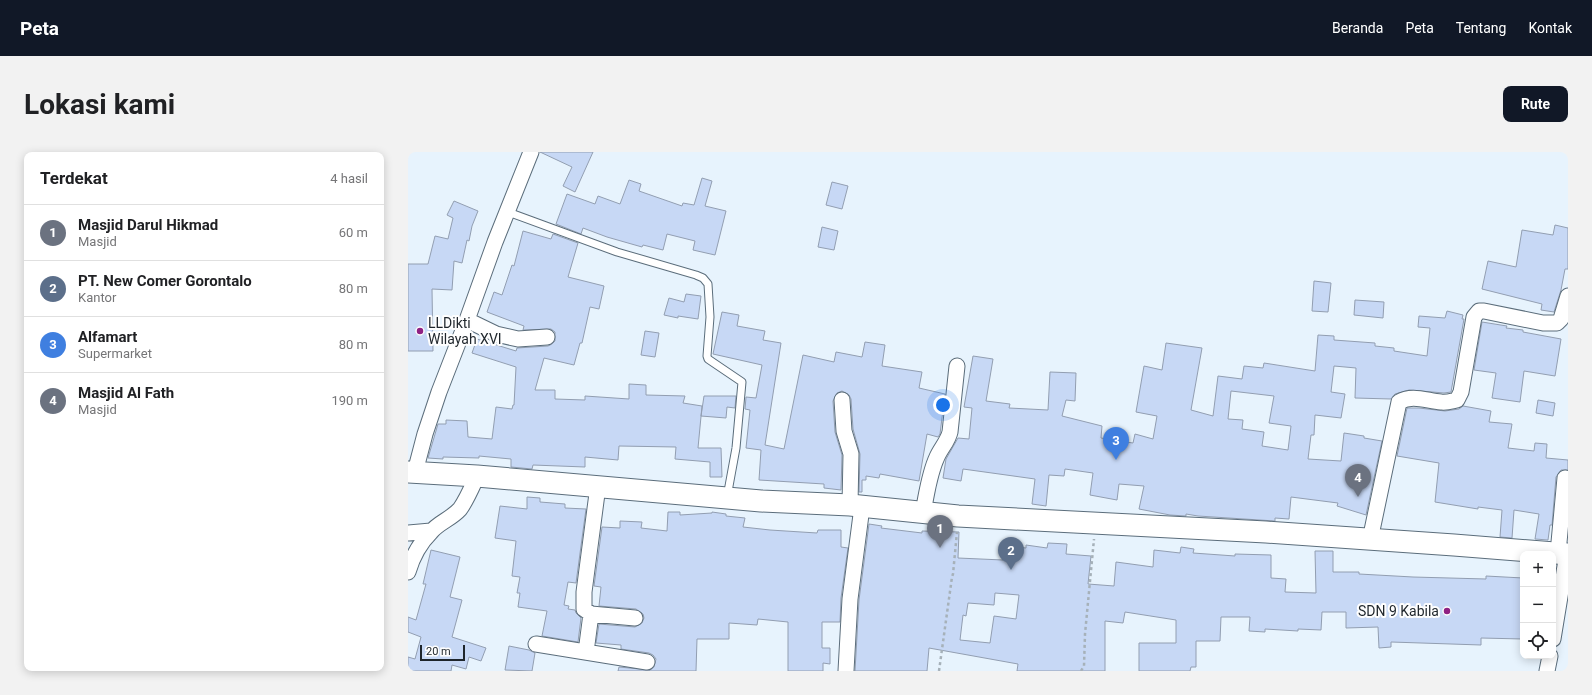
<!DOCTYPE html>
<html lang="id">
<meta charset="utf-8">
<style>
:root{--surface:#fff;--page:#f2f2f2;--text:#202124;--muted:#757577;--line:#e0e0e0;--accent:#111827}
body{margin:0;font-family:Roboto,sans-serif;background:var(--page);color:var(--text)}
.controls{position:absolute;right:12px;bottom:12px;display:grid;overflow:hidden;border-radius:8px;box-shadow:0 2px 10px #0003}
.controls button{width:36px;height:36px;display:grid;place-items:center;padding:0;border:0;border-bottom:1px solid var(--line);background:var(--surface);color:var(--text);font:20px sans-serif}
.scale{position:absolute;left:12px;bottom:10px;width:45px;box-sizing:border-box;padding-left:4px;border:2px solid #1e252b;border-top:0;font-size:11px;line-height:14px;white-space:nowrap;color:#1e252b;-webkit-text-stroke:3px #fefefe;paint-order:stroke}
.you{position:absolute;left:535px;top:253px;width:14px;height:14px;margin:-10px;border:3px solid #fff;border-radius:50%;background:#1a73e8;box-shadow:0 0 0 6px #1a73e833}
.badge{display:grid;place-items:center;width:26px;height:26px;border-radius:50%;background:var(--accent);color:#fff;font-size:13px;font-weight:700}
.pin{position:absolute;translate:-50% -33px;filter:drop-shadow(0 1px 2px #0008)}
.pin::after{content:'';position:absolute;top:21px;width:14px;height:12px;background:inherit;clip-path:polygon(0 0,100% 0,50% 100%)}
.list{margin:0;padding:0;list-style:none}
h2{display:flex;justify-content:space-between;align-items:center;height:52px;margin:0;padding:0 16px;font-size:17px}
h2 small{font-size:13px;font-weight:400;color:var(--muted)}
.list li{display:grid;grid-template-columns:26px 1fr auto;gap:12px;align-items:center;box-sizing:border-box;height:56px;padding:0 16px;border-top:1px solid var(--line)}
.list b{display:block;font-size:15px;white-space:nowrap}
.list p{margin:0;font-size:13px;white-space:nowrap;color:var(--muted)}
.list em{font-size:13px;font-style:normal;color:var(--muted)}
.icon{flex:none;width:22px;height:22px;fill:none;stroke:currentColor;stroke-width:2;stroke-linecap:round;stroke-linejoin:round}
.map{position:relative;flex:none;width:1160px;height:519px;overflow:hidden;border-radius:8px}
header{display:flex;align-items:center;gap:24px;box-sizing:border-box;height:56px;padding:0 20px;background:var(--accent);color:#fff}
header strong{font-size:19px}
nav{display:flex;gap:22px;margin-inline-start:auto;font-size:14px}
.intro{display:flex;align-items:center;justify-content:space-between;box-sizing:border-box;height:96px;padding:0 24px}
h1{margin:0;font-size:28px}
.button{padding:10px 18px;border-radius:8px;background:var(--accent);color:#fff;font-size:14px;font-weight:700}
main{display:flex;gap:24px;padding:0 24px}
aside{flex:1;background:var(--surface);border-radius:8px;box-shadow:0 2px 10px #0003}
.map>svg:first-child{display:block}
</style>
<header>
<strong>Peta</strong>
<nav><a>Beranda</a><a>Peta</a><a>Tentang</a><a>Kontak</a></nav>
</header>
<div class="intro"><h1>Lokasi kami</h1><a class="button">Rute</a></div>
<main>
<aside>
<h2>Terdekat<small>4 hasil</small></h2>
<ul class="list">
<li><span class="badge" style="background:#6b7280">1</span><div><b>Masjid Darul Hikmad</b><p>Masjid</p></div><em>60 m</em></li>
<li><span class="badge" style="background:#5c6f8a">2</span><div><b>PT. New Comer Gorontalo</b><p>Kantor</p></div><em>80 m</em></li>
<li><span class="badge" style="background:#3f7fe0">3</span><div><b>Alfamart</b><p>Supermarket</p></div><em>80 m</em></li>
<li><span class="badge" style="background:#6b7280">4</span><div><b>Masjid Al Fath</b><p>Masjid</p></div><em>190 m</em></li>
</ul>
</aside>
<div class="map">
<svg width="1160" height="519" viewBox="0 0 1160 519">
<rect width="100%" height="100%" fill="#e7f3fd"/>
<path fill="#c7d8f5" stroke="#929eb1" fill-rule="evenodd" d="M 132,0 L 185,0 L 167,40 L 155,34 L 164,15 Z
M 294,26 L 304,29 L 297,54 L 318,59 L 307,103 L 285,98 L 287,89 L 259,82 L 255,98 L 235,93 L 234,95 L 199,85 L 175,76 L 173,82 L 148,72 L 159,42 L 187,52 L 190,44 L 212,52 L 221,28 L 233,32 L 231,39 L 274,54 L 275,51 L 286,53 Z
M 424,30 L 440,34 L 434,57 L 418,53 Z
M 46,49 L 70,59 L 64,74 L 61,89 L 59,88 L 54,111 L 46,109 L 44,138 L 24,137 L 25,199 L 0,199 L 0,112 L 20,112 L 27,84 L 40,87 L 45,66 L 39,63 Z
M 1147,73 L 1160,76 L 1160,117 L 1157,117 L 1153,138 L 1146,160 L 1133,158 L 1134,152 L 1074,137 L 1080,109 L 1108,115 L 1114,78 L 1145,83 Z
M 414,75 L 430,79 L 426,98 L 410,95 Z
M 115,79 L 143,87 L 145,82 L 170,91 L 160,125 L 196,134 L 191,157 L 182,155 L 174,191 L 172,191 L 166,213 L 136,206 L 127,238 L 147,238 L 147,247 L 177,248 L 177,244 L 221,247 L 221,232 L 238,233 L 238,243 L 277,244 L 275,251 L 294,254 L 290,296 L 313,296 L 314,325 L 302,325 L 302,310 L 267,307 L 268,295 L 211,294 L 210,308 L 177,305 L 177,315 L 125,313 L 124,317 L 103,315 L 103,307 L 71,304 L 71,306 L 35,305 L 35,307 L 20,306 L 30,272 L 38,272 L 38,268 L 59,269 L 60,285 L 84,287 L 88,255 L 104,257 L 105,253 L 106,253 L 108,215 L 64,201 L 69,187 L 108,199 L 109,196 L 140,194 L 144,192 L 147,189 L 147,180 L 143,177 L 115,178 L 116,174 L 79,160 L 86,140 L 94,143 L 104,113 L 106,114 Z
M 906,129 L 923,131 L 920,160 L 904,159 Z
M 278,142 L 293,144 L 290,167 L 270,164 L 270,166 L 256,163 L 261,146 L 276,150 Z
M 947,148 L 976,150 L 975,166 L 946,163 Z
M 1039,159 L 1055,163 L 1054,167 L 1056,167 L 1043,240 L 1036,241 L 1001,238 L 987,242 L 983,247 L 947,246 L 948,216 L 926,214 L 923,240 L 937,242 L 933,266 L 907,263 L 906,283 L 903,283 L 900,307 L 933,309 L 936,281 L 956,284 L 956,286 L 974,289 L 958,363 L 929,354 L 930,351 L 883,345 L 881,367 L 867,366 L 867,369 L 790,364 L 778,362 L 778,364 L 762,363 L 731,357 L 736,334 L 711,332 L 709,348 L 682,343 L 685,321 L 657,317 L 656,324 L 641,323 L 638,354 L 624,352 L 627,327 L 555,317 L 553,329 L 535,326 L 538,307 L 550,286 L 561,287 L 564,256 L 556,255 L 565,204 L 585,207 L 578,249 L 602,252 L 601,256 L 640,258 L 642,220 L 668,221 L 667,249 L 658,248 L 654,264 L 694,274 L 693,286 L 725,291 L 727,282 L 745,287 L 749,264 L 728,260 L 736,214 L 754,218 L 758,191 L 794,196 L 783,258 L 805,264 L 810,224 L 834,227 L 836,214 L 855,216 L 856,211 L 907,219 L 910,183 L 926,184 L 926,188 L 967,191 L 967,194 L 986,196 L 986,199 L 1019,204 L 1022,176 L 1010,175 L 1011,164 L 1037,166 ZM 823,239 L 866,244 L 861,271 L 883,274 L 880,298 L 854,294 L 856,280 L 834,277 L 835,268 L 820,267 Z
M 314,160 L 331,163 L 329,174 L 357,179 L 355,188 L 373,191 L 357,293 L 376,297 L 395,203 L 426,210 L 428,200 L 454,205 L 457,190 L 477,193 L 474,214 L 514,220 L 511,236 L 537,242 L 532,282 L 530,285 L 519,282 L 511,329 L 472,322 L 471,326 L 458,324 L 458,328 L 454,328 L 454,340 L 451,340 L 452,302 L 445,277 L 443,247 L 441,243 L 434,239 L 429,241 L 425,249 L 427,280 L 434,303 L 433,338 L 416,336 L 416,332 L 351,328 L 353,298 L 338,296 L 342,258 L 337,257 L 338,245 L 348,246 L 354,213 L 305,202 Z
M 1074,170 L 1099,174 L 1098,176 L 1115,178 L 1115,180 L 1153,187 L 1147,224 L 1116,219 L 1112,250 L 1084,246 L 1088,221 L 1066,218 Z
M 237,179 L 251,181 L 247,205 L 233,203 Z
M 296,244 L 328,244 L 327,256 L 319,255 L 318,266 L 293,264 Z
M 1130,248 L 1147,251 L 1145,264 L 1128,261 Z
M 1055,254 L 1083,259 L 1081,270 L 1104,272 L 1100,296 L 1126,299 L 1127,291 L 1139,292 L 1138,306 L 1160,308 L 1160,318 L 1153,318 L 1148,325 L 1144,373 L 1142,373 L 1140,388 L 1127,387 L 1131,362 L 1106,358 L 1104,386 L 1092,385 L 1094,358 L 1070,355 L 1070,357 L 1027,350 L 1031,311 L 989,304 L 999,256 L 1011,256 L 1037,259 L 1051,257 Z
M 119,345 L 132,346 L 132,350 L 157,352 L 157,356 L 178,357 L 168,431 L 160,430 L 156,453 L 161,454 L 160,457 L 167,458 L 168,461 L 173,466 L 170,490 L 134,484 L 139,459 L 110,455 L 112,441 L 109,441 L 112,425 L 104,424 L 108,389 L 87,386 L 92,354 L 119,357 Z
M 260,360 L 272,360 L 272,363 L 304,361 L 304,360 L 318,362 L 318,364 L 337,366 L 335,375 L 362,378 L 409,381 L 410,378 L 433,378 L 433,395 L 440,396 L 433,446 L 432,470 L 414,470 L 414,496 L 422,496 L 422,512 L 415,511 L 415,519 L 380,519 L 380,470 L 350,467 L 349,473 L 321,471 L 321,487 L 289,487 L 288,519 L 210,519 L 211,515 L 242,518 L 246,515 L 248,507 L 245,503 L 241,501 L 213,497 L 213,493 L 188,491 L 191,472 L 227,475 L 234,471 L 236,466 L 235,462 L 228,457 L 191,454 L 193,435 L 186,434 L 194,375 L 212,376 L 212,369 L 234,370 L 233,376 L 259,379 Z
M 461,372 L 474,374 L 473,376 L 514,381 L 514,379 L 551,380 L 550,406 L 595,408 L 596,394 L 618,396 L 618,393 L 639,396 L 640,391 L 659,392 L 658,402 L 683,404 L 680,432 L 706,434 L 708,410 L 745,415 L 746,398 L 772,401 L 773,395 L 786,397 L 785,401 L 827,404 L 827,402 L 863,403 L 863,426 L 878,427 L 877,440 L 908,441 L 907,399 L 925,399 L 925,420 L 951,420 L 951,422 L 1005,425 L 1078,427 L 1078,424 L 1115,426 L 1115,487 L 1073,486 L 1073,493 L 983,490 L 983,495 L 971,496 L 970,475 L 938,476 L 938,460 L 914,460 L 913,478 L 890,477 L 890,479 L 857,477 L 857,480 L 841,479 L 842,465 L 813,465 L 812,489 L 788,489 L 788,515 L 783,515 L 782,519 L 731,519 L 731,491 L 768,491 L 768,468 L 717,460 L 715,471 L 697,469 L 697,519 L 609,519 L 610,512 L 521,496 L 519,519 L 447,519 L 451,448 ZM 587,441 L 611,443 L 608,467 L 586,464 L 582,491 L 552,488 L 555,463 L 558,464 L 560,451 L 586,453 Z
M 23,398 L 52,405 L 42,445 L 54,448 L 44,485 L 78,496 L 73,509 L 61,505 L 58,517 L 44,513 L 43,519 L 0,519 L 0,505 L 7,507 L 13,485 L 0,480 L 0,465 L 8,468 L 18,432 L 15,432 Z
M 101,494 L 121,498 L 127,501 L 124,519 L 97,518 Z"/>
<g fill="none" stroke-linecap="round" stroke-linejoin="round">
<g stroke="#5b6d7b" stroke-width="9">
<path id="lane" d="M 100,60 L 209,100 L 288,123 L 295,126 L 300,132 L 302,165 L 299,204 L 300,207 L 334,230 L 328,296 L 319,345"/>
</g>
<g stroke="#5b6d7b" stroke-width="17">
<path id="street" d="M 59,168 L 88,182 L 110,187 L 139,185
M 434,248 L 436,279 L 443,302 L 442,353
M 7,320 L 17,282 L 31,240 L 59,168 L 87,90 L 123,0
M 190,334 L 176,440 L 176,457 L 183,462 L 227,466
M 515,360 C 519,341 521,322 529,305 C 533,296 540,289 542,280 L 549,214
M 0,381 L 23,379
M 962,388 L 991,250 C 1004,242 1019,249 1033,250 C 1038,251 1044,249 1049,248 L 1053,240 L 1066,165 L 1071,159 L 1076,159 L 1135,171 L 1149,171 L 1153,167 L 1160,144
M 1150,401 L 1157,326
M 0,420 C 4,406 12,391 23,380 C 30,371 43,367 52,357 C 59,347 64,335 69,324
M 1145,487 L 1159,402
M 128,492 L 239,510
M 178,500 L 183,462
M 438,519 L 442,447 L 454,355
M 1139,519 L 1142,504"/>
</g>
<g stroke="#5b6d7b" stroke-width="23">
<path id="secondary" d="M 0,320 L 69,324 L 353,349 L 442,353 L 550,364 L 858,380 L 1046,393 L 1160,402"/>
</g>
<path stroke="#a6b1b9" stroke-width="2.5" stroke-dasharray="3 3" stroke-linecap="butt" d="M 531,519 L 544,425 L 545,422 L 549,380
M 673,519 L 676,514 L 677,482 L 686,387"/>
<use href="#lane" stroke="#fff" stroke-width="7"/>
<use href="#street" stroke="#fff" stroke-width="15"/>
<use href="#secondary" stroke="#fff" stroke-width="21"/>
</g>
<g fill="#8f2183" stroke="#fefefe" stroke-width="1.5">
<circle cx="12" cy="179" r="4"/>
<circle cx="1039" cy="459" r="4"/>
</g>
<g text-anchor="middle" stroke-width="4" stroke-linejoin="round" paint-order="stroke">
<g font-size="14" fill="#1e252b" stroke="#fefefe" text-anchor="start">
<text x="20" y="176">LLDikti<tspan x="20" dy="16">Wilayah XVI</tspan></text>
<text x="1031" y="464" text-anchor="end">SDN 9 Kabila</text>
</g>
</g>
</svg>
<div class="controls">
<button>+</button>
<button>−</button>
<button><svg class="icon" aria-label="locate" viewBox="0 0 24 24"><circle cx="12" cy="12" r="6"/><path d="M12 2v4M12 18v4M2 12h4M18 12h4"/></svg></button>
</div>
<div class="scale">20 m</div>
<div class="you"></div>
<div class="pin badge" style="left:532px;top:396px;background:#6b7280">1</div>
<div class="pin badge" style="left:603px;top:418px;background:#5c6f8a">2</div>
<div class="pin badge" style="left:708px;top:308px;background:#3f7fe0">3</div>
<div class="pin badge" style="left:950px;top:345px;background:#6b7280">4</div>
</div>
</main>
